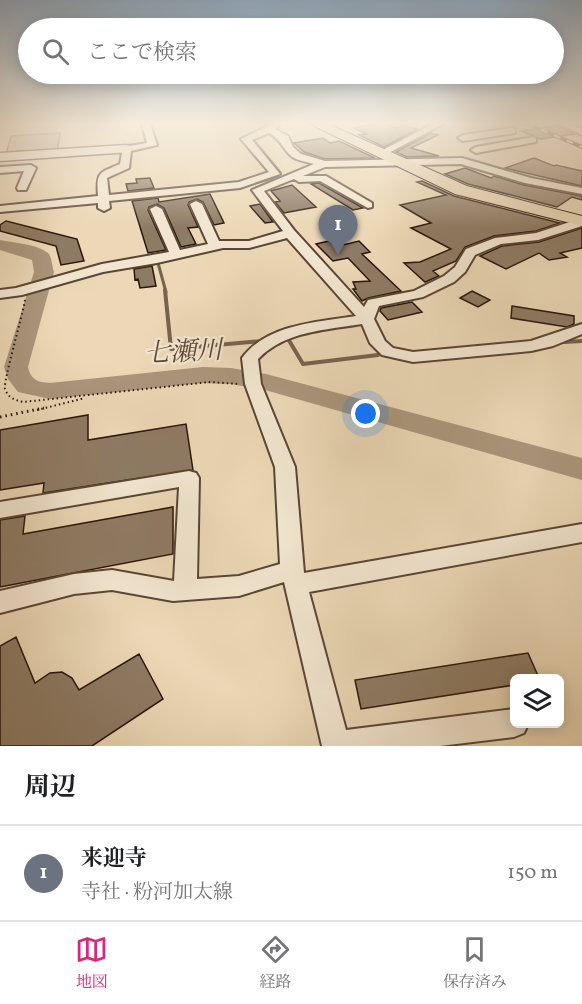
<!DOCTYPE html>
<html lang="ja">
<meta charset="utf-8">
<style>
:root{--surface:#fff;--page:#f2f2f2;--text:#202124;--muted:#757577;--line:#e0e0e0;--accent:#db2777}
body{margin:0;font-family:Vollkorn,"Noto Serif JP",serif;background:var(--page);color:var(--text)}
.controls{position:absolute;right:18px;bottom:18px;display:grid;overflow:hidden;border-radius:9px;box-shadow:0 3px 15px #0003}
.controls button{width:54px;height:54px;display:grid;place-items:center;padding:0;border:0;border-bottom:2px solid var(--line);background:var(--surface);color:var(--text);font:30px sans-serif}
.you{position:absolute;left:366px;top:414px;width:21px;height:21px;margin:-15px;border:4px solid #fff;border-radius:50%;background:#1a73e8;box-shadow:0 0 0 9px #1a73e833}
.badge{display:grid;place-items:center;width:39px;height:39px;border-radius:50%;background:var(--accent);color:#fff;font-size:20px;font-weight:700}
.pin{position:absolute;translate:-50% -50px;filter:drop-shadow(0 2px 3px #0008)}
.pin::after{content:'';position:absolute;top:32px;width:21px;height:18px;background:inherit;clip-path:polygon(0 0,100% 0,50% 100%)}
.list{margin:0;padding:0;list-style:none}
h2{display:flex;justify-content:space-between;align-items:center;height:78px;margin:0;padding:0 24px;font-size:26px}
h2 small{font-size:20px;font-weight:400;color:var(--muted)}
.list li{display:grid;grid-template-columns:39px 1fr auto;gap:18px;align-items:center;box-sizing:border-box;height:96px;padding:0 24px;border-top:2px solid var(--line)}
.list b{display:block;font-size:22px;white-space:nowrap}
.list p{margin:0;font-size:20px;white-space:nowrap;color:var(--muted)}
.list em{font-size:20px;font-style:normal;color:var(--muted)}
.icon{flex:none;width:33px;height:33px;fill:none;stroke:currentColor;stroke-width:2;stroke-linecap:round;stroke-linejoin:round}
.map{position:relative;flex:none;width:582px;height:746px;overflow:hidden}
.search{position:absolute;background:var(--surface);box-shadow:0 3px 15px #0003;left:18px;right:18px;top:18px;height:66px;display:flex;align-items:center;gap:15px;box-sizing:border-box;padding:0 21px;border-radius:33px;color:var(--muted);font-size:22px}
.sheet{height:174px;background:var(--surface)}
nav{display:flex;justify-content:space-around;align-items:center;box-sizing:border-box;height:84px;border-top:2px solid var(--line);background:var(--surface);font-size:16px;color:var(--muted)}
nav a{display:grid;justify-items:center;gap:3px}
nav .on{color:var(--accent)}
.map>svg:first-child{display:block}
</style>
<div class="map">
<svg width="582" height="746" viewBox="0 0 582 746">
<rect width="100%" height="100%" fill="#ecd8b6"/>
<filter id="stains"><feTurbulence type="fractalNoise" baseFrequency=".00333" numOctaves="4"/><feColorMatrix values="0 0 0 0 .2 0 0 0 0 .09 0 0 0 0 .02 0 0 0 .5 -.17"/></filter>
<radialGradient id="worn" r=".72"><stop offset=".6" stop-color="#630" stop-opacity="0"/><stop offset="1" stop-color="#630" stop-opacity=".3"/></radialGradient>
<path fill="#cbb799" stroke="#7a6652" stroke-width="1.5" d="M 60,133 L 57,152 L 6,155 L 11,136 Z"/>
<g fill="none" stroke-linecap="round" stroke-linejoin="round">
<path stroke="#76634f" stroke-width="2" d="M 241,187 L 272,179 L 281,173 L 252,138"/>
<path stroke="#76634f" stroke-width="3" d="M 45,208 L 127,199
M 134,267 L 158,263 L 166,292"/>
<path stroke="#76634f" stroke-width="4" d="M 165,290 L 171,349 L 262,341
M 287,337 L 303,364 L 378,355
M 564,342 L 582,341"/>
<path fill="#aa967c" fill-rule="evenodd" d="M 0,240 C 14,243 37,244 48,253 C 52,257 52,267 54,272 L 28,367 C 31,380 37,382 50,383 L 203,367 L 231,368 L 266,374 L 582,458 L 582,480 L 265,390 L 231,384 L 203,383 L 50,399 L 18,392 L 8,379 L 4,367 L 34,272 L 32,260 L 0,250 Z"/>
</g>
<path fill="#8e7b64" stroke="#29160b" stroke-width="1.5" d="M 373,124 L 386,124 L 396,128 L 403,125 L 418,129 L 384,147 L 359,135 L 366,134 L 354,128 Z
M 558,125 L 574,134 L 541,139 L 521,131 Z
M 431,133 L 438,135 L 411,148 L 439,156 L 407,157 L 396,152 Z
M 323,138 L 330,143 L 339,141 L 375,158 L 325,159 L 304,152 L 294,143 Z
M 534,158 L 554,166 L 556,165 L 582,171 L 582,186 L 505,168 Z
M 465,168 L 491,178 L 494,176 L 524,185 L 582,196 L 582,200 L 572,197 L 557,207 L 468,184 L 445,174 Z
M 150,178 L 154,188 L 128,191 L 126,184 L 137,183 L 136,179 Z
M 422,181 L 454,196 L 560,223 L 536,231 L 494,236 L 465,247 L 456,261 L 433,271 L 439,276 L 425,282 L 404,263 L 420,262 L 451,249 L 411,228 L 431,223 L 400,205 L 446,195 L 417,182 Z
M 319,183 L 363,208 L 353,210 L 311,184 Z
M 292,185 L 316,207 L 284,213 L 275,202 L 280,201 L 271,191 Z
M 210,194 L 224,223 L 214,225 L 203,202 L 197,199 L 189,202 L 188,205 L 198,227 L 188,228 L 196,244 L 181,247 L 164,208 L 157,204 L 149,207 L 148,210 L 166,250 L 148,253 L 132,201 L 158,198 L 159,202 Z
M 260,204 L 273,222 L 265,223 L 250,206 Z
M 6,221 L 77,239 L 84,261 L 61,265 L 56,246 L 0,231 L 0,225 Z
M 582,228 L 582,248 L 560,253 L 567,257 L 549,260 L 539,253 L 506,269 L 480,256 L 502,246 L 539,242 Z
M 333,240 L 339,246 L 359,241 L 370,252 L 362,254 L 401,291 L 368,298 L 362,301 L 353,289 L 356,289 L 353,282 L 370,281 L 348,258 L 333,261 L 316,244 Z
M 152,266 L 156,286 L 140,288 L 138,279 L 135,280 L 134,269 Z
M 472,291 L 490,300 L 478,307 L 460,298 Z
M 412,302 L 422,312 L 388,320 L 380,311 L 381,308 Z
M 512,306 L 574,316 L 574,324 L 567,327 L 511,318 Z
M 88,415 L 88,440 L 186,424 L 193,470 L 43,493 L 44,483 L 0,490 L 0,430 Z
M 173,507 L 173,554 L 0,587 L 0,520 L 25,516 L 23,534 Z
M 16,637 L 35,683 L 50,673 L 62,672 L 72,678 L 79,690 L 139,654 L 163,699 L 92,746 L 0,746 L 0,646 Z
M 528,653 L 539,678 L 514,678 L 514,685 L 361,709 L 355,680 Z"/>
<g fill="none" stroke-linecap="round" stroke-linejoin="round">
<g stroke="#5a4636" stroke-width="4">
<path id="minor" d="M 142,124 L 150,124 L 157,145 L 131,151 L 129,168 L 107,178 L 109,195 L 239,182 L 269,172 L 241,139 L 271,124 L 280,124 L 275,129 L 288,136 L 293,147 L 301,154 L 325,161 L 462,158 L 531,178 L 582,188 L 582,194 L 525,183 L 461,164 L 325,167 L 303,176 L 326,176 L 372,203 L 372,207 L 368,208 L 320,181 L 299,182 L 294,179 L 264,191 L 294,230 L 364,307 L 368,300 L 414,291 L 444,276 L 455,267 L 466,249 L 495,238 L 536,233 L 582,218 L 582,226 L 538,240 L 501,244 L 475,255 L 465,272 L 454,282 L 423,297 L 379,306 L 374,319 L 385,341 L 393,348 L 413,352 L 531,341 L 582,324 L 582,334 L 553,346 L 531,351 L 413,362 L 382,355 L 370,343 L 362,324 C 326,330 285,331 258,359 L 261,384 L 295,467 L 304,573 L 582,524 L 582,542 L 309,592 L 346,730 L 514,709 L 514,724 L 528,724 L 524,733 L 514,737 L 440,746 L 322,746 L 284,582 L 239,596 L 173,601 L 112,590 L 74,594 L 0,613 L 0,591 L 74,574 L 112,570 L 174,581 L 179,487 L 0,518 L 0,502 L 189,471 L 196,473 L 199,478 L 197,579 L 239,576 L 280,564 L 275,467 L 245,384 L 242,358 C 267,324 318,322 356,316 L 287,238 L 249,248 L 223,248 L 157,263 L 103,272 L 22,295 L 0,298 L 0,290 L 16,288 L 102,264 L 169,252 L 150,209 L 156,206 L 162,209 L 180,250 L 208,244 L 190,204 L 196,201 L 202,204 L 219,241 L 249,241 L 283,231 L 252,190 L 314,164 C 308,162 300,161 294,158 C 283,151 283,141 269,133 L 252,140 L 280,174 L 240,188 L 109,201 L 110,208 L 104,211 L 98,208 L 98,203 L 0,212 L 0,206 L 98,196 C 96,172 99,173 120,164 L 123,147 L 147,143 Z
M 433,124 L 443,124 L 383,156 L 375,154 Z
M 560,124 L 571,124 L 582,129 L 582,135 Z
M 512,128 L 515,129 L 515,133 L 463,141 L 458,138 L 463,135 Z
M 533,137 L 536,138 L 536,142 L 476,153 L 471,150 L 476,147 Z
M 31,165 L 36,168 L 26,190 L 18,190 L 17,188 L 24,171 L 0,173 L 0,167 Z"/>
</g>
<g stroke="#5a4636" stroke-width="3">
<path id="tertiary" d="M 126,145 L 130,146 L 130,152 L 0,161 L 0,153 Z"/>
</g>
<g stroke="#29160b" stroke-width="2">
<path id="primary" d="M 310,124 L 328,124 L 467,186 L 582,216 L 582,226 L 455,194 Z"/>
</g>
<path stroke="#29160b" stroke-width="2" stroke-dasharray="1.5 3" stroke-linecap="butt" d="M 25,300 C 23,314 3,382 5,389 C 8,398 15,400 23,402 L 210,382 L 239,384
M 37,410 L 85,398"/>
<path stroke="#29160b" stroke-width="3" stroke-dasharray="1.5 4" stroke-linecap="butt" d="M 0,417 L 44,408"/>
<use href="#minor" fill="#f3e6d0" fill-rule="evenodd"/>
<use href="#tertiary" fill="#f3e6d0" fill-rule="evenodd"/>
<use href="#primary" fill="#ecd8b6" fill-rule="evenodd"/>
<g stroke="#29160b" stroke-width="4">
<path id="rail" d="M 528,124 L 582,147"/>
</g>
<use href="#rail" stroke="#f3e6d0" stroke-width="2" stroke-dasharray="7" stroke-linecap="butt"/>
</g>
<linearGradient id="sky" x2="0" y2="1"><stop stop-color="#8fa8bd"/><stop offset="0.54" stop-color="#f6edde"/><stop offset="1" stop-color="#f6edde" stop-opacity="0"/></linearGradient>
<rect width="582" height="228" fill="url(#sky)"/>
<g text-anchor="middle" stroke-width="4.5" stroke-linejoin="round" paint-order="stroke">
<g font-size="26" font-style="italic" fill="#5d4938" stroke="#f3e6d0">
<text transform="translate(183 351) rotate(-3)" y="9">七瀬川</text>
</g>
</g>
<rect width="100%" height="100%" filter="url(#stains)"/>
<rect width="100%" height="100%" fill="url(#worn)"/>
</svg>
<div class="controls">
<button><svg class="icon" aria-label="layers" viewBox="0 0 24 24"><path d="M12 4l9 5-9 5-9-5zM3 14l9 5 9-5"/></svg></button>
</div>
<div class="you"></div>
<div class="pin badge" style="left:338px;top:255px;background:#6b7280">1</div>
<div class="search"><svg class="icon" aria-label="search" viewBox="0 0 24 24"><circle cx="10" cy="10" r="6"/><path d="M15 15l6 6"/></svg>ここで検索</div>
</div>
<section class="sheet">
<h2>周辺<small></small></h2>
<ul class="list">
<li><span class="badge" style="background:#6b7280">1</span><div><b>来迎寺</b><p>寺社 · 粉河加太線</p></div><em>150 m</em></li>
</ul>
</section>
<nav>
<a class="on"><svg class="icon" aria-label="map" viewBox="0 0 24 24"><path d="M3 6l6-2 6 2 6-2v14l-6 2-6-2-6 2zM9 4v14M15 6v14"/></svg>地図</a>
<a><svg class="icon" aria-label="directions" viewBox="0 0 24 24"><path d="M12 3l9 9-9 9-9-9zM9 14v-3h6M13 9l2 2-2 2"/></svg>経路</a>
<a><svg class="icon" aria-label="saved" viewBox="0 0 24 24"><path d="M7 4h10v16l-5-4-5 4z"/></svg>保存済み</a>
</nav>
